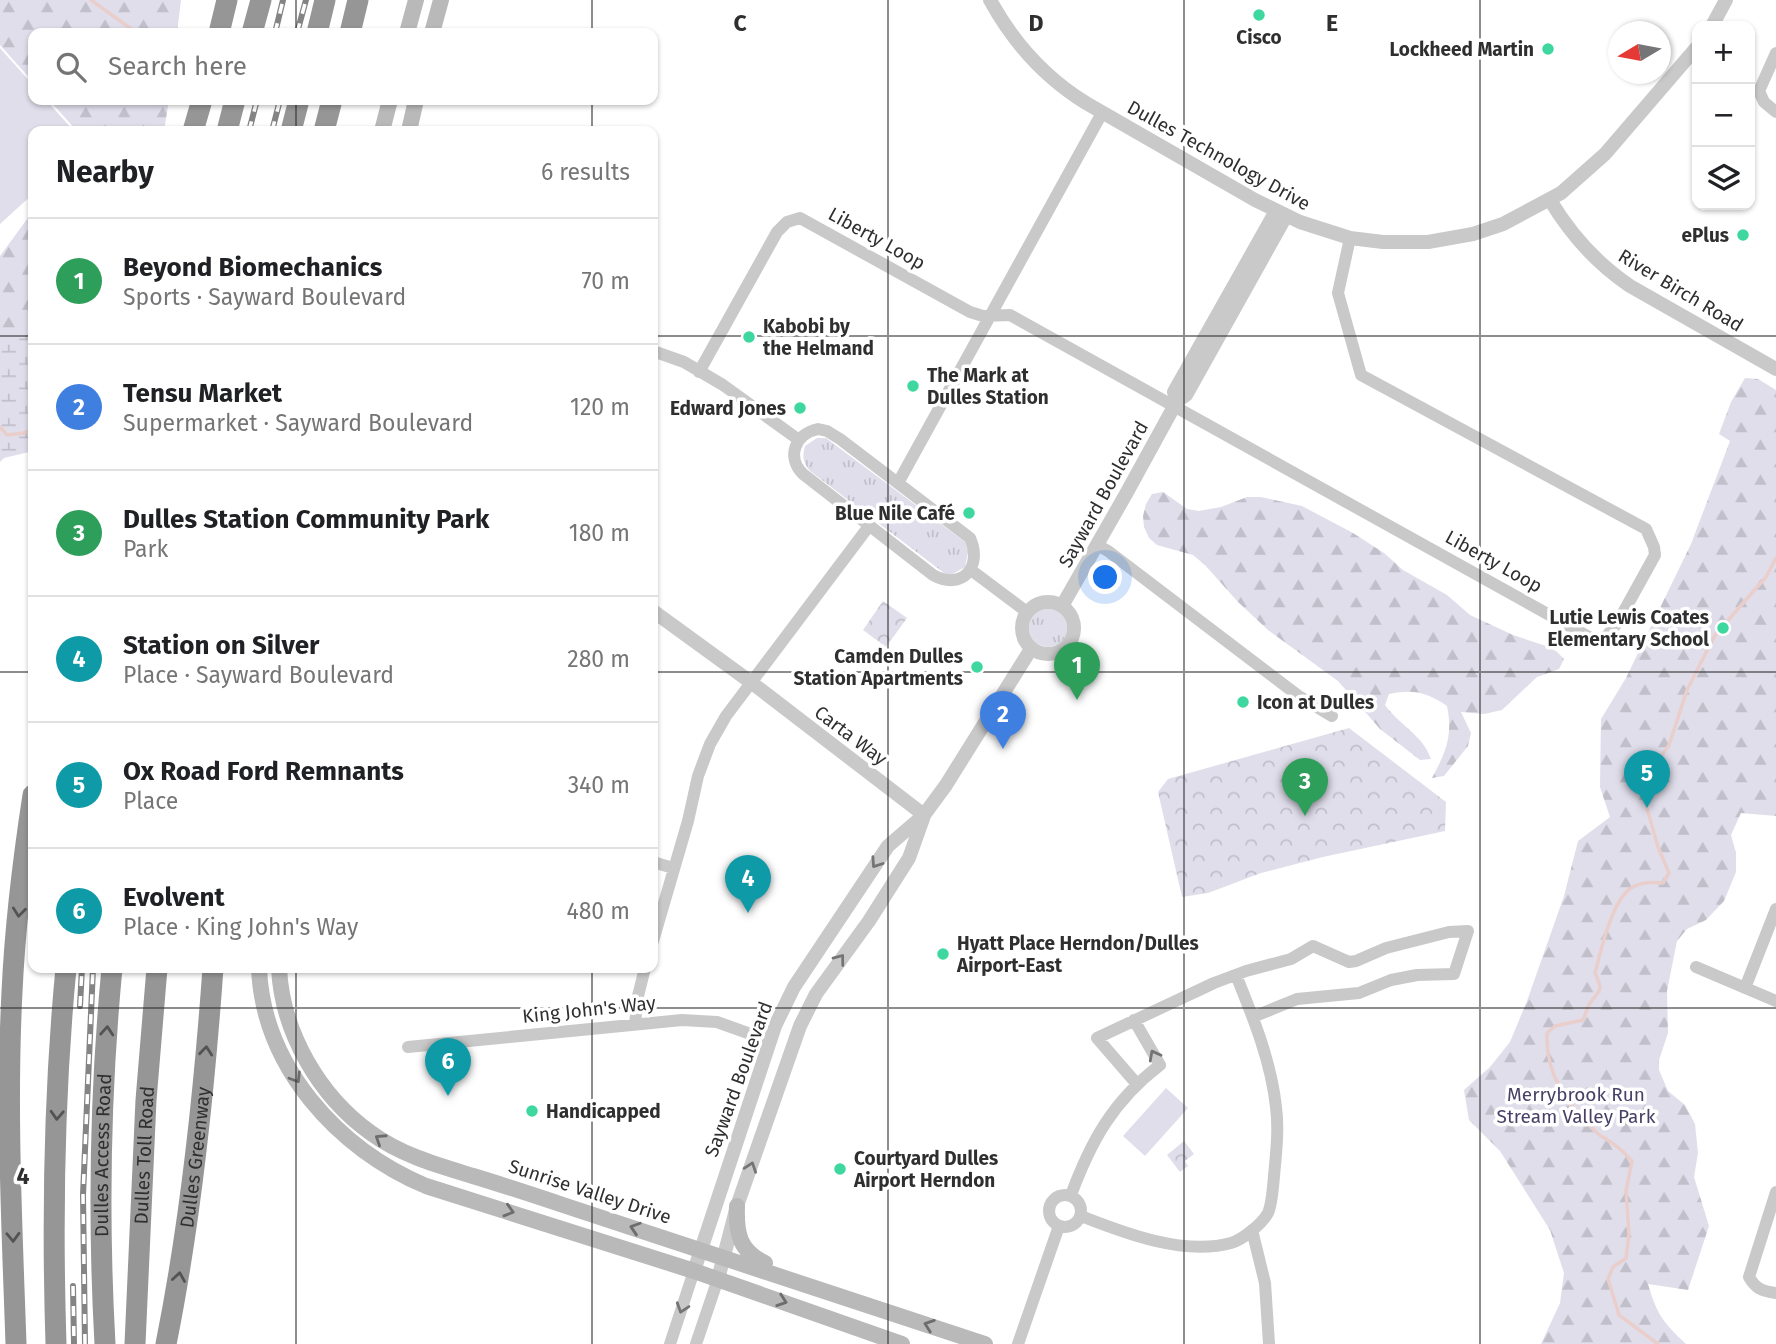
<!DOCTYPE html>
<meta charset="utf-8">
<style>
:root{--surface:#fff;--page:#f2f2f2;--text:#202124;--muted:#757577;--line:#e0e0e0;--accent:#2563eb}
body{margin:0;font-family:"Fira Sans",sans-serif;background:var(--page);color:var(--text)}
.controls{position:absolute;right:21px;top:21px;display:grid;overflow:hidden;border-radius:14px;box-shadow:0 2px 5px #0004}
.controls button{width:63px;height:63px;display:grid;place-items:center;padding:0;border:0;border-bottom:2px solid var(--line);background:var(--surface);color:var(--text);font:35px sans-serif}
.compass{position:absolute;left:1608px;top:21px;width:63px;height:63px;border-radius:50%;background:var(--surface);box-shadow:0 2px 5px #0004;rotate:260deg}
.you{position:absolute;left:1106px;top:578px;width:24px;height:24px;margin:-18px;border:5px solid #fff;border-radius:50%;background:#1a73e8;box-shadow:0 0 0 10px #1a73e833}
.badge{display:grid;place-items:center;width:46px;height:46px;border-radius:50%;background:var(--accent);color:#fff;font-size:23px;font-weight:700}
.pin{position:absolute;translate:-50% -58px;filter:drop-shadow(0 2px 4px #0008)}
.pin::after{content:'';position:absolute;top:37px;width:24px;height:21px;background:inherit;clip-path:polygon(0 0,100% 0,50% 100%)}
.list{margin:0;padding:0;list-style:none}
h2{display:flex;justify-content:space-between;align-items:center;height:91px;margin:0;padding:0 28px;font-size:30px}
h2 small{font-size:23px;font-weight:400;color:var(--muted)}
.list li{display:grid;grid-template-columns:46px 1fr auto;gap:21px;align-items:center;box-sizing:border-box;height:126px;padding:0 28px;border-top:2px solid var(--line)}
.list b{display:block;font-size:26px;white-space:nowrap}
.list p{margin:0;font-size:23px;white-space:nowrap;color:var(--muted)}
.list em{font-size:23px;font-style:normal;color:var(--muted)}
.icon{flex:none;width:38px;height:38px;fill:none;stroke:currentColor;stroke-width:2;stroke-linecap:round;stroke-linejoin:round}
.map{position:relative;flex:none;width:1776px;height:1344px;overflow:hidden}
.search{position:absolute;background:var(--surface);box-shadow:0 2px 5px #0004;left:28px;top:28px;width:630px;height:77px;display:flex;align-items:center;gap:18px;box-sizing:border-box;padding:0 24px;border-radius:14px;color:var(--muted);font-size:26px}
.panel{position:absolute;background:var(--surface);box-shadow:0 2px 5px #0004;left:28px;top:126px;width:630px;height:847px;border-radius:14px}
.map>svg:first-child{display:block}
</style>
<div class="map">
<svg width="1776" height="1344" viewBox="0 0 1776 1344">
<defs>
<pattern id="grass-tufts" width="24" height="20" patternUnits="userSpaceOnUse" patternTransform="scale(1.75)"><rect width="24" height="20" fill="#e0deeb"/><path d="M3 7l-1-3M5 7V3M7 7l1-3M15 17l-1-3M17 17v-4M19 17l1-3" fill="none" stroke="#c0bfca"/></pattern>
<pattern id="forest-firs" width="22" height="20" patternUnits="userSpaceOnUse" patternTransform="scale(1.75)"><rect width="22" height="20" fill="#e0deeb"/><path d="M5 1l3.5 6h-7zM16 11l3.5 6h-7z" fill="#c0bfca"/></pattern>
<pattern id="wetland-marsh" width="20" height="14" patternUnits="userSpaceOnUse" patternTransform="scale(1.75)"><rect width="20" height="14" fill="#e0deeb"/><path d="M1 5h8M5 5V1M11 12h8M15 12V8" fill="none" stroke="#c0bfca"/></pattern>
<pattern id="park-crowns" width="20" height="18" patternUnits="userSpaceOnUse" patternTransform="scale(1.75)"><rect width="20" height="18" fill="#e0deeb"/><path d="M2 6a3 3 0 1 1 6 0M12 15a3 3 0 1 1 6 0" fill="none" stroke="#c0bfca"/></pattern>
</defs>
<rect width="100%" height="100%" fill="#fff"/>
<path fill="url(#grass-tufts)" d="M 817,438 L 826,438 L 965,542 L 968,552 L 965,567 L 951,575 L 944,573 L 810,471 C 803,462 802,457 805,446 Z
M1029 628a19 19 0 1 1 38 0a19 19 0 1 1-38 0Z"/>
<path fill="url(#forest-firs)" d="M 0,0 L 181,0 L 177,33 L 33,33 L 33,82 L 0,45 Z
M 49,100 L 169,100 L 164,131 L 77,131 Z
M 33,211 L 33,389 L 0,359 L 0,256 Z
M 1745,378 L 1758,379 L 1776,390 L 1776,816 L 1741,813 L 1731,835 L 1736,853 L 1736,872 L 1724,901 L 1706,920 L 1687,929 L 1677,941 L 1667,991 L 1668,1033 L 1659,1060 L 1659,1070 L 1668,1091 L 1685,1105 L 1695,1124 L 1698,1153 L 1694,1177 L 1709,1226 L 1688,1290 L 1648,1284 C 1657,1315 1663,1322 1686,1344 L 1541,1344 L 1560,1303 L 1564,1273 L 1550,1230 L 1500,1151 L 1469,1120 L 1464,1090 L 1490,1067 L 1510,1042 L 1527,1001 L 1564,896 L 1578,841 L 1610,817 L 1600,787 L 1601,719 L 1626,678 L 1691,544 L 1730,441 L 1719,434 L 1731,402 Z
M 1163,492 L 1187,509 L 1199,511 L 1221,507 L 1247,497 L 1261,497 L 1302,506 L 1353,533 L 1384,553 L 1403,570 L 1447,595 L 1470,615 L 1513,635 L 1546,646 L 1556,651 L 1564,659 L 1559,669 L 1537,677 L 1502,710 L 1484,714 L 1461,712 L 1471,733 L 1468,746 L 1444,776 L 1432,778 C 1446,752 1453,736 1447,706 C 1427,692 1413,689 1389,694 L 1385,705 C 1399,725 1423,735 1431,759 L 1420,760 L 1380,729 L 1338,681 L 1268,630 L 1238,602 L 1205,565 L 1193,555 L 1157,545 L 1149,538 L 1144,527 L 1143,516 L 1146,504 L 1152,494 Z"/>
<path fill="url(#wetland-marsh)" d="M 10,333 L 33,336 L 33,451 L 4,458 L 0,462 L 0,336 Z"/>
<path fill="url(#park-crowns)" d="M 883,601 L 907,618 L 886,647 L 863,630 Z
M 1349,728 L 1446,802 L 1445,831 L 1323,857 L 1261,873 L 1208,893 L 1182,897 L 1158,792 L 1168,779 Z
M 1184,1141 L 1194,1154 L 1185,1161 L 1188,1166 L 1180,1172 L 1167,1155 Z"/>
<path fill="#e0deeb" d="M 0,48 L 33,85 L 33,100 L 46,100 L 74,131 L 33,131 L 33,194 L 0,224 Z
M 1285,775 L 1309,775 L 1309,802 L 1285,801 Z
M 1166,1088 L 1188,1108 L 1145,1156 L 1123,1136 Z"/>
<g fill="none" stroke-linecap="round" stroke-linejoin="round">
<path stroke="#e9cecb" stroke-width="3.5" d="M 91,0 L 137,33
M 0,427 L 7,435 L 24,433 L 33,429
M 1658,1344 L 1619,1315 L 1608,1279 L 1613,1267 L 1626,1258 L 1629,1234 L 1626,1191 L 1632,1161 C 1627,1156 1622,1150 1616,1146 C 1610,1141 1603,1138 1597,1133 C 1568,1105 1545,1076 1547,1033 L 1555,1026 L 1583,1020 C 1585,1015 1587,1008 1590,1003 C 1600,988 1604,993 1595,973 C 1601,951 1611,902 1631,888 C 1640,882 1653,882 1663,883 L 1669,873 L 1658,847 L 1644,798 L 1641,782 L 1642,764 L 1659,759 L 1669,745 L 1687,690 L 1715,635 L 1766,577 L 1776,558"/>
<path stroke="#c9c9c9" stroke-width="12" d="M 1776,53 L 1759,91 L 1764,102 L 1776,112
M 653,351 L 684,362 L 723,385 L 799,440
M 699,372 L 777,232 L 787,222 L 800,218 L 970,312 L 983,316 L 1010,315 L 1589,637 L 1595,639 L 1606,637 L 1618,622 L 1655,555 L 1654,547 L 1646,529 L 1361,375 L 1338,293 L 1350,238
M 818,429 L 827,431 L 840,439 L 970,538 C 983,567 962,591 933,575 L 803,474 C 786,457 795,434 818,429 Z
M 898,483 L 1102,113
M 1097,545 L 1108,551 L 1300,697 L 1332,716
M 971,570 L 1027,612
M 653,862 L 673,868
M 653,941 L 688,821 L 698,776 L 710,744 L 726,716 L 869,526
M 1696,967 L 1776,1001
M 1745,988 L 1776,909
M 635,1024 L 638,996 L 645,968
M 408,1047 L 682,1020 L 717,1022 L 770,1041
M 1136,1083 L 1097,1038 L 1214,983 L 1246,971 L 1291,959 L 1313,946 L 1349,962 L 1356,961 L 1386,948 L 1449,932 L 1468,931 L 1454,974 L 1417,975 L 1391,980 L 1359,993 L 1297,999 L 1253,1017
M 1776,1192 L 1749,1277 C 1756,1289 1762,1291 1776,1293
M1049 1211a16 16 0 1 1 32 0a16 16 0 1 1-32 0Z
M 1071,1195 C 1091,1141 1113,1101 1160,1065 L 1134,1020
M 1081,1216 C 1124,1233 1184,1256 1231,1243 C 1242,1240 1262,1224 1268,1213 C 1272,1204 1273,1187 1274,1176 C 1276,1154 1279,1130 1276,1107 C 1271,1061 1253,1017 1236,975
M 1252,1230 L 1265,1283 L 1269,1344
M 670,1344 L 694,1271
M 696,1344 L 718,1279
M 1018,1344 L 1059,1226"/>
<path stroke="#c9c9c9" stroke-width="14" d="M 990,0 C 1013,42 1044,77 1086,103 L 1255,200 L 1300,222 L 1350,238 L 1383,242 L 1428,242 L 1473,234 L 1503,224 L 1561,193 L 1605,154 L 1697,47
M 1712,26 L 1726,0
M 1550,200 C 1571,235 1596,263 1630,286 L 1776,369
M 1177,401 L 1174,392 L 1276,211
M1022 628a26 26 0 1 1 52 0a26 26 0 1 1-52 0Z
M 1062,606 L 1126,494 L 1177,401 L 1186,395 L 1286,216
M 653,611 L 752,683 L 924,815
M 694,1271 L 775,1026 L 794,987 L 888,846 L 924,815 L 946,785 L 1031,649
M 718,1279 L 737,1206 L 800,1026 L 816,994 L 869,921 L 909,858 L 924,816"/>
<path stroke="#b9b9b9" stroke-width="16" d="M 407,33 L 416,0
M 432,33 L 441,0
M 382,131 L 390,100
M 409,131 L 416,100
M 259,968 C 263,1067 338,1149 426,1186 L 694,1271 L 902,1344
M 279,968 C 282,1032 319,1096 371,1133 C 401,1155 437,1165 473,1176 C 503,1185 533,1195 563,1205 C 704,1251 845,1297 985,1344
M 737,1206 C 736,1233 739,1251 765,1263"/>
<g stroke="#969696" stroke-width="21">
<path d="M 219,33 L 227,0"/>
<path d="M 252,33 L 261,0"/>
<path d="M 317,33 L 325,0"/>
<path d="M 350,33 L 358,0"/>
<path d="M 193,131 L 202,100"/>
<path d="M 227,131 L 235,100"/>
<path d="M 291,131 L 299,100"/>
<path d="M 324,131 L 332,100"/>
<path d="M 16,1344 C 12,1227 6,1109 12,992 C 15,926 23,860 33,795"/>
<path d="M 56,1344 C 52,1219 54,1093 66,968"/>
<path id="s1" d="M 105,1344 C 98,1219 100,1093 112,968"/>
<path id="s2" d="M 135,1344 L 146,1100 L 157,968"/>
<path id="s3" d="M 166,1344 C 191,1220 204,1094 213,968"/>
</g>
<g stroke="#848484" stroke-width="6">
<path id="rail" d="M 275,33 L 283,0
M 297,33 L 306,0
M 249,131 L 257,100
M 272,131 L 280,100
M 80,1006 L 82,968
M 73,1286 L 74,1344
M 85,1344 L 83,1195 L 93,968"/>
</g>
<use href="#rail" stroke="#fff" stroke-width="3.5" stroke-dasharray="10" stroke-linecap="butt"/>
</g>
<defs><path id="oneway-chevron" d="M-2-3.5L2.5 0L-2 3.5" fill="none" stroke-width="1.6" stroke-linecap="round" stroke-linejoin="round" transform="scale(1.75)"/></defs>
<g stroke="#747474">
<use href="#oneway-chevron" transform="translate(876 863) rotate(124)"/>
<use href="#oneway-chevron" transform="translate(840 959) rotate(-53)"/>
<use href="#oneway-chevron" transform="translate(1154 1055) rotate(-118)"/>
<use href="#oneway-chevron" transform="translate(751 1167) rotate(-71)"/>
<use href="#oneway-chevron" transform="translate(682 1308) rotate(108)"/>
</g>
<g stroke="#535353">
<use href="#oneway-chevron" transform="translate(19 912) rotate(96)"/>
<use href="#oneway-chevron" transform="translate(107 1031) rotate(-86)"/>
<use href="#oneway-chevron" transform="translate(206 1051) rotate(-84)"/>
<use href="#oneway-chevron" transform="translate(57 1115) rotate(93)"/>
<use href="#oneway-chevron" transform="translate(13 1237) rotate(88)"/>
<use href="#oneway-chevron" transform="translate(179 1277) rotate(-81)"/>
</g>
<g stroke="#6d6d6d">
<use href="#oneway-chevron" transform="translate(296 1078) rotate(58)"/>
<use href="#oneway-chevron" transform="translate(380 1139) rotate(-147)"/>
<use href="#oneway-chevron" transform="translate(509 1211) rotate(17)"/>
<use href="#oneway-chevron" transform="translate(635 1228) rotate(-162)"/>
<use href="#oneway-chevron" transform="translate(782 1301) rotate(19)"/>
<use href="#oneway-chevron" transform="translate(929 1325) rotate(-161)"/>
</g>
<path fill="none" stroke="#2f2f2f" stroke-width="2" stroke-opacity="0.55" d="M 296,0 L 296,33M 592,0 L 592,33M 888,0 L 888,1344M 1184,0 L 1184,1344M 1480,0 L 1480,1344M 296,100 L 296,131M 592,100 L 592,131M 0,336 L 33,336M 653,336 L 1776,336M 0,672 L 33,672M 653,672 L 1776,672M 296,968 L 296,1344M 592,968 L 592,1344M 0,1008 L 1776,1008"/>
<g fill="#3fd7a0" stroke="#fff" stroke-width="2.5">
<circle cx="1259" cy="15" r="7"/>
<circle cx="1548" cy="49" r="7"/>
<circle cx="1743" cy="235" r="7"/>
<circle cx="749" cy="337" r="7"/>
<circle cx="913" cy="386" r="7"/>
<circle cx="800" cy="408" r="7"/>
<circle cx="969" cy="513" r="7"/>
<circle cx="1723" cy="628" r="7"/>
<circle cx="977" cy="667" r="7"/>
<circle cx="1243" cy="702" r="7"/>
<circle cx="943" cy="954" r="7"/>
<circle cx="532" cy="1111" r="7"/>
<circle cx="840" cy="1169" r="7"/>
</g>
<g text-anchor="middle" stroke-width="7" stroke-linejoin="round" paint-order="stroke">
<g font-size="19" font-weight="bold" fill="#2f2f2f" stroke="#fff" text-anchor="end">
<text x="1259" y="44" text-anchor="middle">Cisco</text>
<text x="1534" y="56">Lockheed Martin</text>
<text x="1729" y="242">ePlus</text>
<text x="763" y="333" text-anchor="start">Kabobi by<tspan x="763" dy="22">the Helmand</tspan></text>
<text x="927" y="382" text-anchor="start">The Mark at<tspan x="927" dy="22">Dulles Station</tspan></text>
<text x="786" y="415">Edward Jones</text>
<text x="955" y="520">Blue Nile Café</text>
<text x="1709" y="624">Lutie Lewis Coates<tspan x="1709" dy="22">Elementary School</tspan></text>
<text x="963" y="663">Camden Dulles<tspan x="963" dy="22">Station Apartments</tspan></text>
<text x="1257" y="709" text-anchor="start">Icon at Dulles</text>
<text x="957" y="950" text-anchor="start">Hyatt Place Herndon/Dulles<tspan x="957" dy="22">Airport-East</tspan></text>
<text x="546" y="1118" text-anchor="start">Handicapped</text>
<text x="854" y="1165" text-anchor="start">Courtyard Dulles<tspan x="854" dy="22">Airport Herndon</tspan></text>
</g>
<g font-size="19" fill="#2f2f2f" stroke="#fff">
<text transform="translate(1219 155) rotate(29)" y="7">Dulles Technology Drive</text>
<text transform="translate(877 238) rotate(29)" y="7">Liberty Loop</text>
<text transform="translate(1681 290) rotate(31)" y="7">River Birch Road</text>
<text transform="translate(1103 494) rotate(-61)" y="7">Sayward Boulevard</text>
<text transform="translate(1494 561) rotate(29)" y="7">Liberty Loop</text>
<text transform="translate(851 735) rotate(37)" y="7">Carta Way</text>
<text transform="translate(589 1009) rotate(-6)" y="7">King John's Way</text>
<text transform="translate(738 1079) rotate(-70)" y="7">Sayward Boulevard</text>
<text dy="7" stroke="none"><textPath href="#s1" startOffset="189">Dulles Access Road</textPath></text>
<text dy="7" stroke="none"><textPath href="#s2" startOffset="189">Dulles Toll Road</textPath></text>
<text dy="7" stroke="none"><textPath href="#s3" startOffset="189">Dulles Greenway</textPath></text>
<text transform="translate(590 1191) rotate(18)" y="7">Sunrise Valley Drive</text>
</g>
<g font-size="19" fill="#494067" stroke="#fff">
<text x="1576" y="1101">Merrybrook Run<tspan x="1576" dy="22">Stream Valley Park</tspan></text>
</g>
</g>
<g font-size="23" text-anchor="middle" font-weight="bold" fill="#2f2f2f" stroke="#fff" stroke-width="7" stroke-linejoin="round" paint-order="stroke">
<text x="740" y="31">C</text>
<text x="1036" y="31">D</text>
<text x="1332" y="31">E</text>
<text x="23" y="1184">4</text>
</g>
</svg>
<div class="controls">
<button>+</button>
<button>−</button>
<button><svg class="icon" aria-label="layers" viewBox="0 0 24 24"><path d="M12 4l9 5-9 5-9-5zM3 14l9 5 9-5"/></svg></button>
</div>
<svg class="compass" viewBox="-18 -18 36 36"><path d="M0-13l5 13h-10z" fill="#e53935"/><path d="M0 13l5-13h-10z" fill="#757577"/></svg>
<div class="you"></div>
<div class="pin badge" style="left:1077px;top:700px;background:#2e9e5b">1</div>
<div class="pin badge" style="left:1003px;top:749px;background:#3f7fe0">2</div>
<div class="pin badge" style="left:1305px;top:816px;background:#2e9e5b">3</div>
<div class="pin badge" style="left:748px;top:913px;background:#0f9aa8">4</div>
<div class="pin badge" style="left:1647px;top:808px;background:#0f9aa8">5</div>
<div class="pin badge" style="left:448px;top:1096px;background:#0f9aa8">6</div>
<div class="search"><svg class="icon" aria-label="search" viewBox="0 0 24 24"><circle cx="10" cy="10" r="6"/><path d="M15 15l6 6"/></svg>Search here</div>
<section class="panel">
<h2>Nearby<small>6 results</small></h2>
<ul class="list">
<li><span class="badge" style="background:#2e9e5b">1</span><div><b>Beyond Biomechanics</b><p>Sports · Sayward Boulevard</p></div><em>70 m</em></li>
<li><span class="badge" style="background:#3f7fe0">2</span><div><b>Tensu Market</b><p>Supermarket · Sayward Boulevard</p></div><em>120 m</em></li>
<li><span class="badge" style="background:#2e9e5b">3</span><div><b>Dulles Station Community Park</b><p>Park</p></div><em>180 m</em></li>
<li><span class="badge" style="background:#0f9aa8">4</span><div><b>Station on Silver</b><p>Place · Sayward Boulevard</p></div><em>280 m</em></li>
<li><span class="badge" style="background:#0f9aa8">5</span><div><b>Ox Road Ford Remnants</b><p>Place</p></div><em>340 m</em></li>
<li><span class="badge" style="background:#0f9aa8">6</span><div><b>Evolvent</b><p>Place · King John's Way</p></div><em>480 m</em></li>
</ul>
</section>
</div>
